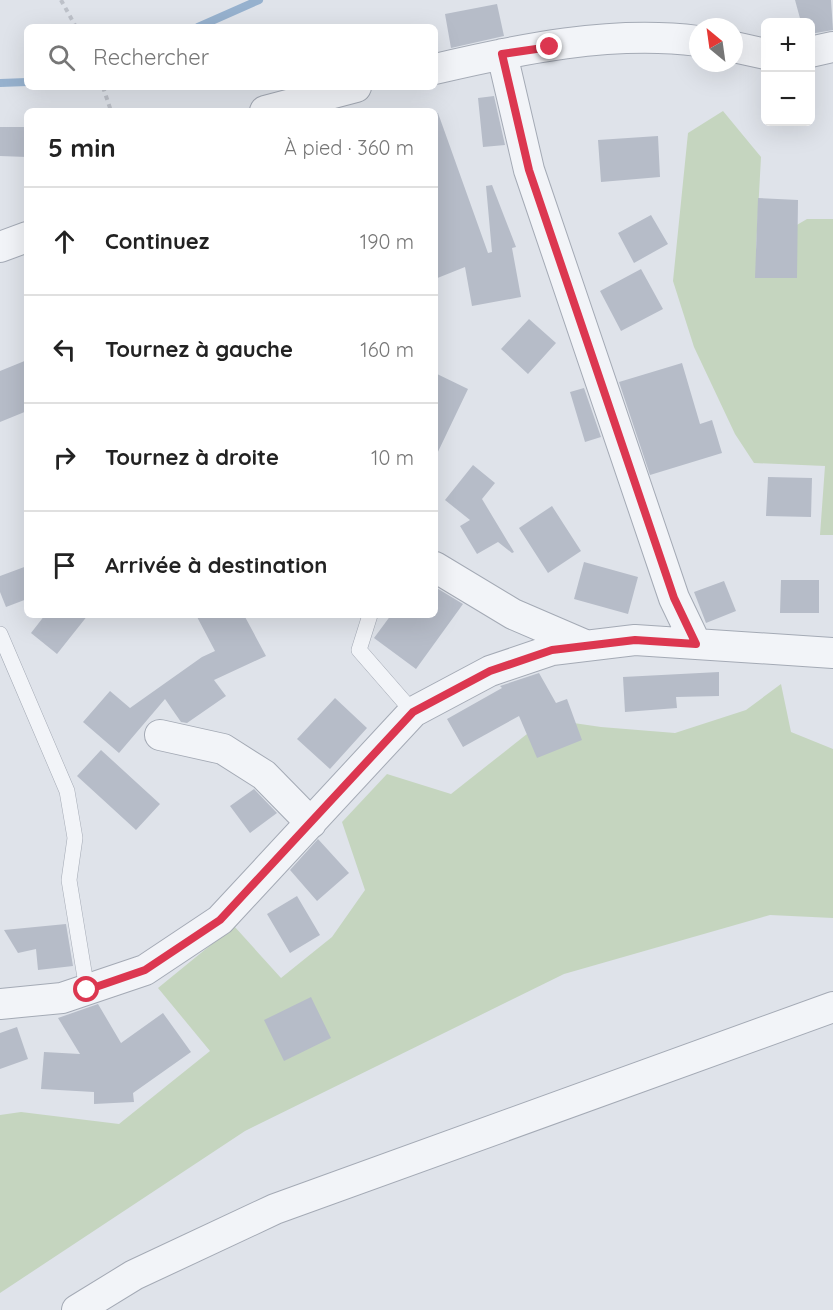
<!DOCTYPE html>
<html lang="fr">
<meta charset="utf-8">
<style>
:root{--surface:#fff;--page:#f2f2f2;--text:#222;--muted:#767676;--line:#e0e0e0}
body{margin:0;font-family:Quicksand,sans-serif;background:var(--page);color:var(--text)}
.controls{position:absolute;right:18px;top:18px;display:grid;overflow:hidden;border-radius:9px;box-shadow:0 6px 24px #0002}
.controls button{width:54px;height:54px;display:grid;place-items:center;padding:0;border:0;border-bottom:2px solid var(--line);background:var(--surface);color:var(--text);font:30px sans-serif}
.compass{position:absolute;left:689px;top:18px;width:54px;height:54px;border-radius:50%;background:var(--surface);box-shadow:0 6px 24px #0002;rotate:331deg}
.stop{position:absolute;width:18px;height:18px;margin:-14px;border:4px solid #dc3750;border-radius:50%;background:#fff}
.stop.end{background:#dc3750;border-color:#fff;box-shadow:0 2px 6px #0008}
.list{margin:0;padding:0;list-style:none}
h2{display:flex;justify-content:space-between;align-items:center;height:78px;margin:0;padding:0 24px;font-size:26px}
h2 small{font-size:20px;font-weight:400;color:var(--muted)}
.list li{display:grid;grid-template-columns:39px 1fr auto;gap:18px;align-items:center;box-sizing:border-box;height:108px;padding:0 24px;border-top:2px solid var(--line)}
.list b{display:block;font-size:22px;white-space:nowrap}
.list em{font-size:20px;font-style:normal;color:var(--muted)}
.icon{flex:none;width:33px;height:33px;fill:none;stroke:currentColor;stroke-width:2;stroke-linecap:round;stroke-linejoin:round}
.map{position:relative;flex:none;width:833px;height:1310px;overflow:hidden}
.search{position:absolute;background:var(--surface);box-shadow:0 6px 24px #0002;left:24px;top:24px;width:414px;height:66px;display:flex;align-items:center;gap:15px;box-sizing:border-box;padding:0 21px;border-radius:9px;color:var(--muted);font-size:22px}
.panel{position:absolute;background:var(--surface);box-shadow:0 6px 24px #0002;left:24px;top:108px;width:414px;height:510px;border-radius:9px}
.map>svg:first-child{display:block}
</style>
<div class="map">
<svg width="833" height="1310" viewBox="0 0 833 1310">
<rect width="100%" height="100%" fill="#dfe3ea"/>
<path fill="#c5d5bf" d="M 723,111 L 761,157 L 756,249 L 807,219 L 833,219 L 833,535 L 820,535 L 825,466 L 754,463 L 735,434 L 694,347 L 673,281 L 688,133 Z
M 781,684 L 791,732 L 833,749 L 833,918 L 770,915 L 564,974 L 245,1131 L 0,1293 L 0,1115 L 21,1112 L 119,1124 L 210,1051 L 158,988 L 234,926 L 281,978 L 332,937 L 365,890 L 342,822 L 387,774 L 451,794 L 546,719 L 601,727 L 675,733 L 746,710 Z"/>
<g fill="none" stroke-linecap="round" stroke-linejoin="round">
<path stroke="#96b1ce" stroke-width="8" d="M 198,27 L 259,0
M 0,83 L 27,82"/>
</g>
<path fill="#b6bcc8" d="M 795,0 L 831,0 L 833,30 L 810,34 L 810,22 L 801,22 Z
M 497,4 L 504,36 L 451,48 L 445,14 Z
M 494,96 L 505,145 L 483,147 L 478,98 Z
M 438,113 L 488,253 L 492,252 L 486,186 L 492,185 L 516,247 L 512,248 L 521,297 L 472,306 L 465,267 L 435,279 L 435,114 Z
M 0,127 L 27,127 L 27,157 L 0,156 Z
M 658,136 L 660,177 L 601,182 L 598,140 Z
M 758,198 L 798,200 L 797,278 L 755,278 Z
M 651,215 L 668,244 L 634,263 L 618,233 Z
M 641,269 L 663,309 L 621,331 L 600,291 Z
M 529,319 L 556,343 L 528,374 L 501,349 Z
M 27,360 L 27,411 L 0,422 L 0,371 Z
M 682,363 L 700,424 L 712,420 L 722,453 L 650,475 L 619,382 Z
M 435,373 L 468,389 L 435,458 Z
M 584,388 L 601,437 L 585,442 L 570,392 Z
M 473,465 L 495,483 L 482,499 L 514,552 L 512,553 L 498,542 L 477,554 L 460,526 L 470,520 L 445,500 Z
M 768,477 L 812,478 L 811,517 L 766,516 Z
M 552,506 L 581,551 L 548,573 L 519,528 Z
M 584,562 L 638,577 L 628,614 L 574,599 Z
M 27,566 L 27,599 L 6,607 L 0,592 L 0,576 Z
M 781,580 L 819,580 L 819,613 L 780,613 Z
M 724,581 L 736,611 L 706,623 L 694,592 Z
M 435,587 L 463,604 L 416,669 L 374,638 L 391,615 L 435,615 Z
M 45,615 L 88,615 L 57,654 L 31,633 Z
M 196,615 L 244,615 L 266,656 L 214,680 L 226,696 L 187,723 L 181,722 L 165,699 L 119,753 L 83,722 L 110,691 L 130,708 L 202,657 L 215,651 Z
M 719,672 L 719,696 L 676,697 L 677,708 L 625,712 L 623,677 Z
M 539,673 L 556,703 L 567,699 L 582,740 L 537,758 L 519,716 L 463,747 L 447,719 L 502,688 L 500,686 Z
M 335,698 L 367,728 L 330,769 L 297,739 Z
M 101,750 L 160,804 L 136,830 L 77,776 Z
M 254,789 L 277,813 L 250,833 L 230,806 Z
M 318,839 L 349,873 L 317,901 L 290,870 Z
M 297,896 L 320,935 L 290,953 L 267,914 Z
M 66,924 L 73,966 L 38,970 L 36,949 L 18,953 L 4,930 Z
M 311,997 L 331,1038 L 284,1061 L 264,1020 Z
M 98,1004 L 121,1043 L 163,1013 L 191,1052 L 133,1093 L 134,1102 L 94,1104 L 94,1092 L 41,1089 L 44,1052 L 80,1054 L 58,1018 Z
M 17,1027 L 28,1059 L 0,1069 L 0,1033 Z"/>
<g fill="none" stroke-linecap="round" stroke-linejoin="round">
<g stroke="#a4aab5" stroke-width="16">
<path id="lane" d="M 370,615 L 359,650 L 413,712
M 0,634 L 67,791 L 75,838 L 69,880 L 87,990"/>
</g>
<g stroke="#a4aab5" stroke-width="32">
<path id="street" d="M 734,47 L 766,54
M 810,52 L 833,47
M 502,54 L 529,170 L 674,598 L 696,644
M 435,69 C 520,49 611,30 698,41
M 265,111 L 356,87
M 0,247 L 27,237
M 435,567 L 513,614 L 585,645
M 160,735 L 223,749 L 264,775 L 311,823
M 0,1004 L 62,998 L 145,970 L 220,920 L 413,712 L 490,671 L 552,650 L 635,640 L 833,653
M 77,1310 L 134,1275 L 275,1209 L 833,1007"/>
</g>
<path stroke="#bdc1c9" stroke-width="4" stroke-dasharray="4.5 4.5" stroke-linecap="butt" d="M 61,0 L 76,27
M 103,87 L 111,111"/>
<use href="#lane" stroke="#f2f4f8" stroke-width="15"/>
<use href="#street" stroke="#f2f4f8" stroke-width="30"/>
</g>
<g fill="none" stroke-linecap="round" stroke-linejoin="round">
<path stroke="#dc3750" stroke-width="8" d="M 87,990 L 145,970 L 220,920 L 413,712 L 490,671 L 552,650 L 635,640 L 696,644 L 674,598 L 529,170 L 502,54 L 550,47"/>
</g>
</svg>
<div class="controls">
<button>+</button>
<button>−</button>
</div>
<svg class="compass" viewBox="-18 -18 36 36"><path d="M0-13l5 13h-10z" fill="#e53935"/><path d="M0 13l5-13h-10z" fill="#767676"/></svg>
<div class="stop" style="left:87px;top:990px"></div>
<div class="stop end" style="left:550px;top:47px"></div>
<div class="search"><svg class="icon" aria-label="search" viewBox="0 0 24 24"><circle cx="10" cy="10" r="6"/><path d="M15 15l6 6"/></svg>Rechercher</div>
<section class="panel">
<h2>5 min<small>À pied · 360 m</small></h2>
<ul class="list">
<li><svg class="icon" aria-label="ahead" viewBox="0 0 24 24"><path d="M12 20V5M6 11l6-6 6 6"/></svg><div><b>Continuez</b></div><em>190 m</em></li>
<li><svg class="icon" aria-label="left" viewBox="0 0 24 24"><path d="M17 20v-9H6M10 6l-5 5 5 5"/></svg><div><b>Tournez à gauche</b></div><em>160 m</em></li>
<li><svg class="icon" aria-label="right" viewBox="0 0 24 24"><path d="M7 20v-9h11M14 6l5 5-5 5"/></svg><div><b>Tournez à droite</b></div><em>10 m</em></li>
<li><svg class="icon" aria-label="arrive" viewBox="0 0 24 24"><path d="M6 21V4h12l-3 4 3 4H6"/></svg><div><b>Arrivée à destination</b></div></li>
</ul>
</section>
</div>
